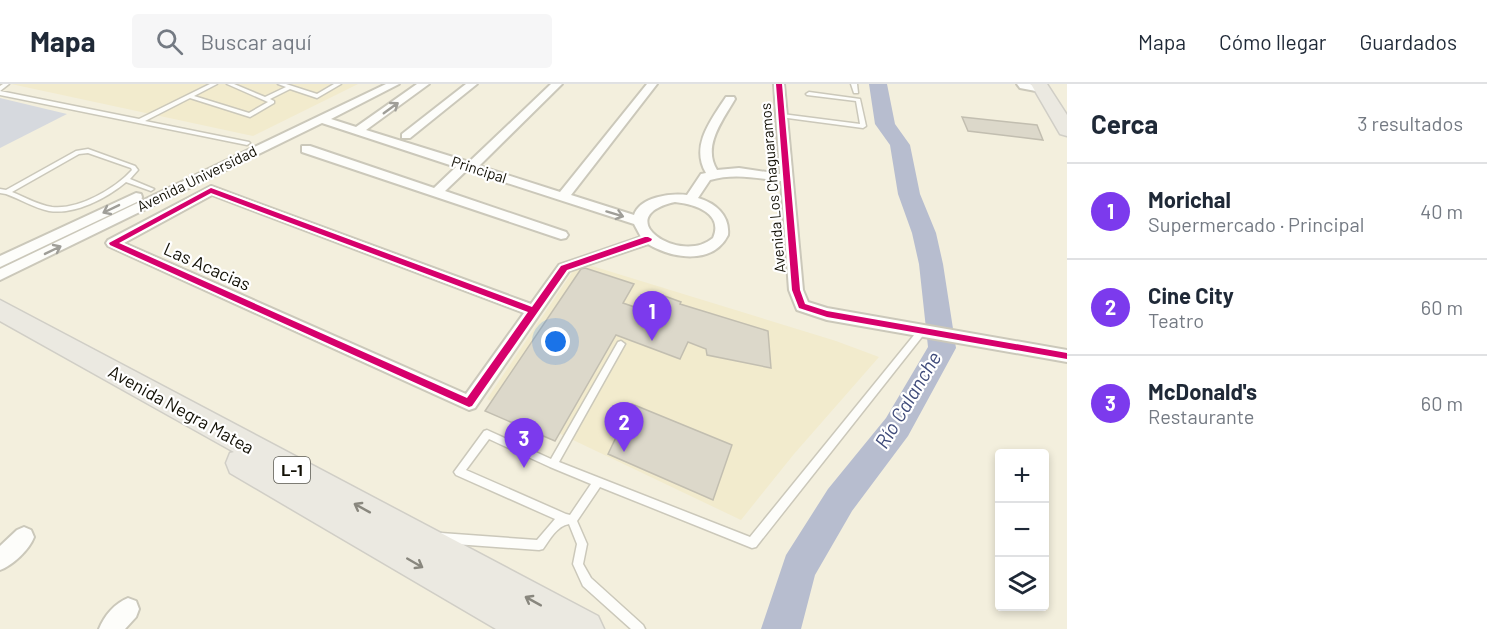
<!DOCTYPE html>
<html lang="es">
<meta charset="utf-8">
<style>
:root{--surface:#fff;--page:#f6f6f7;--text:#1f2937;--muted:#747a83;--line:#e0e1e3;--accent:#7c3aed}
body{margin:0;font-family:Barlow,sans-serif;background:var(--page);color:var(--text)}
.controls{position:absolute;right:18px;bottom:18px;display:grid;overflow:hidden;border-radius:6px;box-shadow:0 3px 9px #0003}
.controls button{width:54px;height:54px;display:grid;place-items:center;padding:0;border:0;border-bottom:2px solid var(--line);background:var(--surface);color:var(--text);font:30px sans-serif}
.you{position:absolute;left:556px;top:258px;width:21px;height:21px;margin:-15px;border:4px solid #fff;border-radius:50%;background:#1a73e8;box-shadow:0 0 0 9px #1a73e833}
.badge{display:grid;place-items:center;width:39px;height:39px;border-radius:50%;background:var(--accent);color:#fff;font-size:20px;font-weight:700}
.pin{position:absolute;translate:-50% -50px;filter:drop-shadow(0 2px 3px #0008)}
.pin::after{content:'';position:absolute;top:32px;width:21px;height:18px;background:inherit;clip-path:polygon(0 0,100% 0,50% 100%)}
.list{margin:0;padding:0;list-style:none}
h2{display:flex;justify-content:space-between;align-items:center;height:78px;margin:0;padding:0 24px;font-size:26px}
h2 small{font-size:20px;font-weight:400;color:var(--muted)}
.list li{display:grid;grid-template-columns:39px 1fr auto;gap:18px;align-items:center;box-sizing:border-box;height:96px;padding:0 24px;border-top:2px solid var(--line)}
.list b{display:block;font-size:22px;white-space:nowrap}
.list p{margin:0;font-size:20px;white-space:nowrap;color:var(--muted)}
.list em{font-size:20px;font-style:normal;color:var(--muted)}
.icon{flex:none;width:33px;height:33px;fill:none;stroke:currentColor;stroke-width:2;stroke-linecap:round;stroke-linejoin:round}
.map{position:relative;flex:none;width:1067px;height:545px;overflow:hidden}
header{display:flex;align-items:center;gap:36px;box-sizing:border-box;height:84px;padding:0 30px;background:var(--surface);border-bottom:2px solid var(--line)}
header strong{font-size:28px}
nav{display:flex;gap:33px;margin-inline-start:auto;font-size:21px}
.search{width:420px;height:54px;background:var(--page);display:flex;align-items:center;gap:15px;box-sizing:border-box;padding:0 21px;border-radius:6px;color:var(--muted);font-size:22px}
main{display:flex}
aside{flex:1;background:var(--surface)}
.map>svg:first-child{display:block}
</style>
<header>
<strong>Mapa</strong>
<div class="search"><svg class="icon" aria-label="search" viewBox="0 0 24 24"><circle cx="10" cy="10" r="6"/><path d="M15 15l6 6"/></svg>Buscar aquí</div>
<nav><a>Mapa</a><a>Cómo llegar</a><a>Guardados</a></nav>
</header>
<main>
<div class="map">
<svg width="1067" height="545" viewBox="0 0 1067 545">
<rect width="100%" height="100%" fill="#f3efdd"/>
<path fill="#f2ebcd" d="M 11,0 L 358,0 L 253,52 Z
M 579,178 L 836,257 L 879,273 L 794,370 L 741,436 L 487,315 Z"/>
<path fill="#d6d9de" d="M 0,14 L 67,30 L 0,64 Z"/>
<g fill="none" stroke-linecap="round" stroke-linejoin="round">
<path fill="#b7bdcf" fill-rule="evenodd" d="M 869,0 L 887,0 L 895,40 L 910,61 L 920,110 L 936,149 L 943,180 L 956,264 L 908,352 L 852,427 L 815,491 L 801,545 L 761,545 L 786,471 L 828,405 L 886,334 L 928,263 L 919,180 L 912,149 L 898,110 L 890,61 L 875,40 Z"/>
</g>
<path fill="#dcd8ca" stroke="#c2beb0" stroke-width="1.5" d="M 962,33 L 1037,41 L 1043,56 L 968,47 Z
M 585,184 L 634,200 L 623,219 L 649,228 L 659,210 L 681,218 L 680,220 L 768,247 L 771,284 L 707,271 L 706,265 L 688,258 L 680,275 L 616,251 L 555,357 L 485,327 L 581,185 Z
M 632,320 L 732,361 L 713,416 L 608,370 Z"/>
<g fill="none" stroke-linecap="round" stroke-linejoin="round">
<g stroke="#cbc8ba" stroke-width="3">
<path id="service" d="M 3,0 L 9,0 L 0,7 L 0,2 Z
M 210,0 L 217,0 L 194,12 L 249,29 L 268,18 L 227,0 L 234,0 L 265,13 L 286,3 L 278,0 L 286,0 L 317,10 L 334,0 L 341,0 L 317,14 L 290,5 L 270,15 L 274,17 L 274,19 L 250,33 L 190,14 L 145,37 L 249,58 L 250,59 L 247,61 L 0,11 L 0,7 L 139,35 Z
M 851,0 L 857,0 L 858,9 L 854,9 Z
M 809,8 L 860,15 L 866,42 L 863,44 L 780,33 L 780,31 L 782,30 L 860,40 L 856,17 L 807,11 L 806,10 Z
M 88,65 L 135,82 L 138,86 L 130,95 L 154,105 L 151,107 L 126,98 C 107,114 75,131 49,127 C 34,124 20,115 6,110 L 0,109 L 0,105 L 6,106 L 76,67 ZM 88,69 L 131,84 L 132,86 C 115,105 78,126 52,123 C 38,121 25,113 12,108 L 79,70 Z
M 922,244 L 926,247 L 925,249 L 756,463 L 752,464 L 600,403 L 577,437 L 587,460 L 583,480 L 591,494 L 643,541 L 645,545 L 631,545 L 583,502 L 573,480 L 577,460 L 569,440 C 557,442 550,455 543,465 L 539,466 L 441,459 L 437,458 L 436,454 L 437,450 L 441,449 L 537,456 L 555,435 L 456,391 L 454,388 L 484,347 L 487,346 L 551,375 L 618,258 L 621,257 L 625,260 L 559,378 L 750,453 L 919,245 ZM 489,355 L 550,383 L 591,400 L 570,431 L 566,430 L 466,386 Z"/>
</g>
<g stroke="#cbc8ba" stroke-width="4">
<path id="minor" d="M 386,0 L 399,0 L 331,35 L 356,43 L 417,0 L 429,0 L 366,46 L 469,78 L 551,0 L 562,0 L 479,82 L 560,108 L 647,0 L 657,0 L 571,111 L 634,131 C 640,113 670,109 687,111 L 701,90 L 706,89 C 690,62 711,36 726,13 L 734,13 L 735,15 C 723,36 702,62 717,86 L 739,84 L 780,90 L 774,0 L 784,0 L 803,206 L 808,218 L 827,224 L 1067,266 L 1067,278 L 827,236 L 797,226 L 789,206 L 781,97 C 756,94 734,89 710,96 L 698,114 C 715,119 730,131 728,151 C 713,181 673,175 648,160 L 569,187 L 475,324 L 469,326 L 108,162 L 106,159 L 108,156 L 211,102 L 531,220 L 559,181 L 641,153 L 634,140 L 467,86 L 445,107 L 566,148 L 568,151 L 566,154 L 561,155 L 302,68 L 302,62 L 310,62 L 434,104 L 456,83 L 322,39 L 0,196 L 0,185 ZM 212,111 L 524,229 L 466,310 L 124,159 ZM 675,118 C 694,120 724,129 713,154 C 680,182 608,133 675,118 Z
M 466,0 L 477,0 L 410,54 L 402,54 L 402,50 Z
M 1017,0 L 1030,0 L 1046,5 L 1041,8 L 1020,4 Z
M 136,109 L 141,110 L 142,113 L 141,116 L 0,183 L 0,172 Z
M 24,443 L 31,446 L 34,453 C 29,466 13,481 0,486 L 0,462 L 17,446 Z
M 128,514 L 136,517 L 139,525 L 136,533 L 125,545 L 99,545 C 104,532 115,519 128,514 Z"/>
</g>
<g stroke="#d0cec6" stroke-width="3">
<path id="primary" d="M 1031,0 L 1047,0 L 1067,31 L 1067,52 L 1060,50 Z
M 0,216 L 598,532 L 604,545 L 496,545 L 230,389 L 226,379 L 230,369 L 234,368 L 0,237 Z"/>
</g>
<use href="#service" fill="#fdfdfa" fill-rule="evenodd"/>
<use href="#minor" fill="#fdfdfa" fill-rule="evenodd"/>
<use href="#primary" fill="#ebe9e1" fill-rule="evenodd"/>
<g stroke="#fff" stroke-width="4">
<path id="cycleway" d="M 776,0 L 782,0 L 800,206 L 805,220 L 827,227 L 1067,269 L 1067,275 L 827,233 L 799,224 L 792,206 Z
M 211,104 L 532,223 L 561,182 L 645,153 L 648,153 L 652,155 L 651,157 L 567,186 L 472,322 L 469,323 L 110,161 L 109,159 ZM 211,109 L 528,228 L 467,314 L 119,159 Z"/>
</g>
<use href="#cycleway" fill="#d6006c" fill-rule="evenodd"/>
</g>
<defs><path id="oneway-shaft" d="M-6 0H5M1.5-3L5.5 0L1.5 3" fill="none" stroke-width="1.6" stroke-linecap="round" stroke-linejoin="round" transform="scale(1.5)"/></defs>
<g stroke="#9f9e98">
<use href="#oneway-shaft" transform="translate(391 24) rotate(-36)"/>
<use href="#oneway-shaft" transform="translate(111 125) rotate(154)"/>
<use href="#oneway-shaft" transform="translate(615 130) rotate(17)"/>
<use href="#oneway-shaft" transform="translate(53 166) rotate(-26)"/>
</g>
<g stroke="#89877e">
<use href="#oneway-shaft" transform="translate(362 424) rotate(-151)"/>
<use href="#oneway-shaft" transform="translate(415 479) rotate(30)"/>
<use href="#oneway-shaft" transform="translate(533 517) rotate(-151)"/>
</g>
<g text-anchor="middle" stroke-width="4.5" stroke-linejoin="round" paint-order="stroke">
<g font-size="15" fill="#121005" stroke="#fff">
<text transform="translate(479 86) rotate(18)" y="5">Principal</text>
<text transform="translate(197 95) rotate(-26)" y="5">Avenida Universidad</text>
<text transform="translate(773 104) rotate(-95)" y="5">Avenida Los Chaguaramos</text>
</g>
<rect fill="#fff" stroke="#595850" stroke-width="1.5" x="274" y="373" width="36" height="26" rx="4.5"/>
<g font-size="16" font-weight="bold" fill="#121005">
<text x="292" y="392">L-1</text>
</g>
<g font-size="18" fill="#121005" stroke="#fff">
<text transform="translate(207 183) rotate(24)" y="6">Las Acacias</text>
<text transform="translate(181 326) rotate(29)" y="6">Avenida Negra Matea</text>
</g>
<g font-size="20" font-style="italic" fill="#3f4b7a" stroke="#fff">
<text transform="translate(908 316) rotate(-59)" y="7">Río Calanche</text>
</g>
</g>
</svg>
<div class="controls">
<button>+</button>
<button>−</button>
<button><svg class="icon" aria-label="layers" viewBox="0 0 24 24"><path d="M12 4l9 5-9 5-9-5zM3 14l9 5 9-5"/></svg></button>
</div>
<div class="you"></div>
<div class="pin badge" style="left:652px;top:257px">1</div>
<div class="pin badge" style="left:624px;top:368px">2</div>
<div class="pin badge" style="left:524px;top:384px">3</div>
</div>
<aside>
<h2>Cerca<small>3 resultados</small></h2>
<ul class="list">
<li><span class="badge">1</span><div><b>Morichal</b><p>Supermercado · Principal</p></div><em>40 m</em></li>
<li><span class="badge">2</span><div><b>Cine City</b><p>Teatro</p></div><em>60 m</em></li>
<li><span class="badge">3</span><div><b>McDonald's</b><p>Restaurante</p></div><em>60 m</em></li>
</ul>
</aside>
</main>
